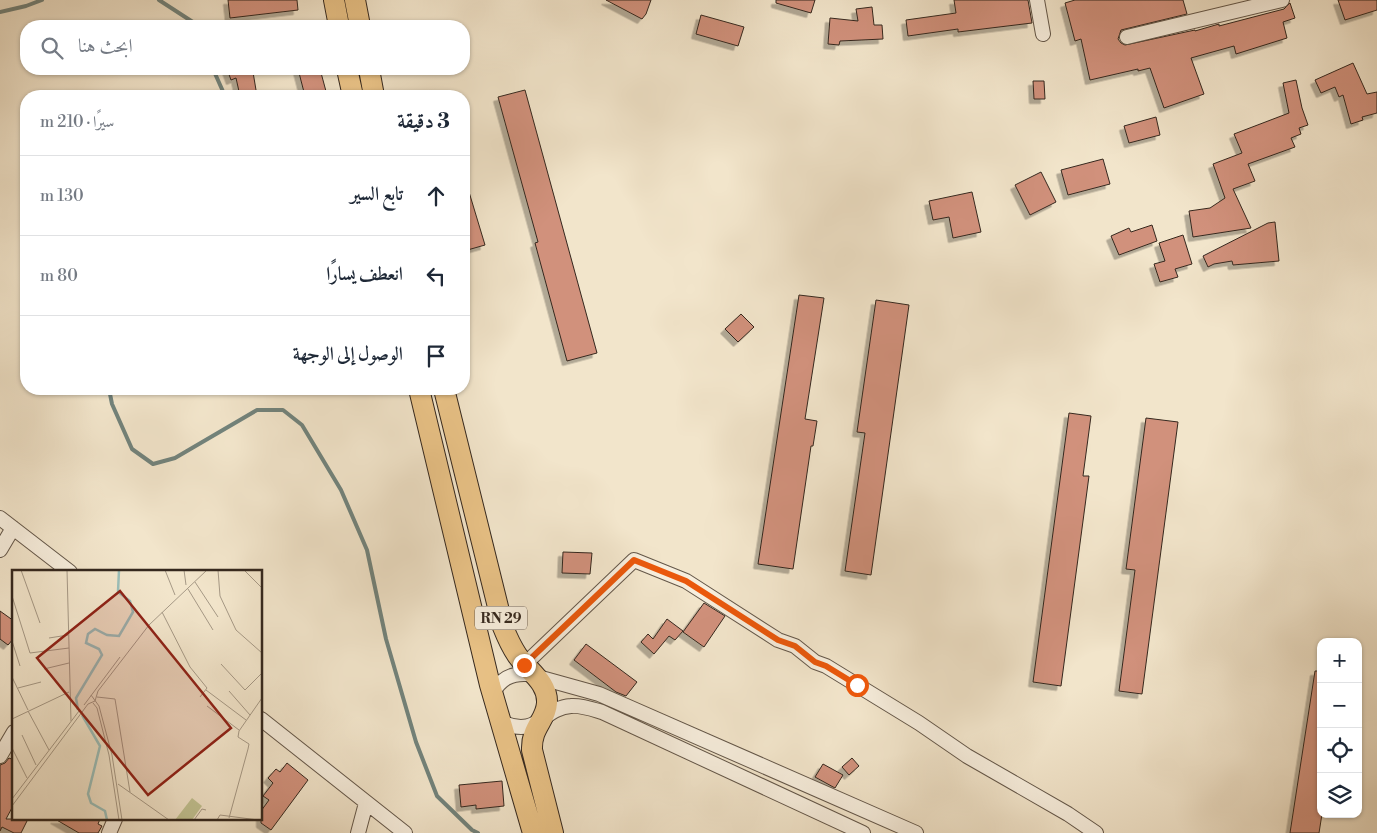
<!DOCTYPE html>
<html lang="ar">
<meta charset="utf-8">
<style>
:root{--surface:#fff;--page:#f6f6f7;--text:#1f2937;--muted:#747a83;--line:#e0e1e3}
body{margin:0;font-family:"Libre Bodoni",Amiri,serif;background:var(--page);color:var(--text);direction:rtl}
.controls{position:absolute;right:15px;bottom:15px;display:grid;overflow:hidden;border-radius:10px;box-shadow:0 1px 4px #0004}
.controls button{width:45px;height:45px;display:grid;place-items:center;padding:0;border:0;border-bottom:1px solid var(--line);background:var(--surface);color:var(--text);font:25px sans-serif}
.stop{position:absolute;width:15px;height:15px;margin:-11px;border:4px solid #ea580c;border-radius:50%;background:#fff}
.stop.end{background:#ea580c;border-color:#fff;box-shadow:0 1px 5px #0008}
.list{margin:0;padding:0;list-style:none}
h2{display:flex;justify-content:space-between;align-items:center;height:65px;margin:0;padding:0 20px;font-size:21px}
h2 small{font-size:16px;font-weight:400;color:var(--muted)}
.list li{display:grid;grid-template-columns:32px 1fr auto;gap:15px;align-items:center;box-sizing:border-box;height:80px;padding:0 20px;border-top:1px solid var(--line)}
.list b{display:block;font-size:19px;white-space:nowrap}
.list em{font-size:16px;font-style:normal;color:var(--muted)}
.icon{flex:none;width:28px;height:28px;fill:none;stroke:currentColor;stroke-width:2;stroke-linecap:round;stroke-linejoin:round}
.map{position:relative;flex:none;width:1377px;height:833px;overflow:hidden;direction:ltr}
.search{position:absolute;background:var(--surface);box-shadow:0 1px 4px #0004;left:20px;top:20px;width:450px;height:55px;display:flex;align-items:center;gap:12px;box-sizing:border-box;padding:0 18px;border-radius:20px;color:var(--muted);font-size:19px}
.panel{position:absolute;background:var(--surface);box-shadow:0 1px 4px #0004;left:20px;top:90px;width:450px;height:305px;border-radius:20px;direction:rtl}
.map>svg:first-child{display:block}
</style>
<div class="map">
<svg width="1377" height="833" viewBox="0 0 1377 833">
<defs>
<filter id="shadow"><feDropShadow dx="-4.5" dy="4.5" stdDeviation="0" flood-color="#0004"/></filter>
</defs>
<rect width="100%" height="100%" fill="#f2e5cb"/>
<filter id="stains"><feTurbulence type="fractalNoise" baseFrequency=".004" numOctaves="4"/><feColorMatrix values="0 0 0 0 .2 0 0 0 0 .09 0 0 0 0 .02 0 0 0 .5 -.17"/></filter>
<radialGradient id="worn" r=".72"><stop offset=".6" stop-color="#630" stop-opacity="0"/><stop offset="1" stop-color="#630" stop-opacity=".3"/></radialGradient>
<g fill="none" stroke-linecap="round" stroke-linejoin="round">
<path stroke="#72837c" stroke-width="4" d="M 159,0 L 199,26
M 0,12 L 26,6 L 42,0
M 213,69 L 225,96
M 109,389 L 112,404 L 132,449 L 153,464 L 175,458 L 257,410 L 283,410 L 302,425 L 341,490 L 367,550 L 386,639 L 416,742 L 437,796 L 472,830 L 478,833"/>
</g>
<path fill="#d1917c" stroke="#35281e" filter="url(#shadow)" d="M 228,0 L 297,0 L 298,10 L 230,18 Z
M 606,0 L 651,0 L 646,14 L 642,19 Z
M 776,0 L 815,0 L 811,13 L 776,3 Z
M 954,0 L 1028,0 L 1032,23 L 958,32 L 958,29 L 908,36 L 906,20 L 956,13 Z
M 1075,0 L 1183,0 L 1187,14 L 1121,30 L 1118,39 L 1121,43 L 1125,45 L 1195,30 L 1195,31 L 1219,24 L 1219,26 L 1284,9 L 1290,3 L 1295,18 L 1283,22 L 1287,38 L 1236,54 L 1234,46 L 1191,58 L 1204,94 L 1164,108 L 1150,68 L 1138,71 L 1138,69 L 1090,80 L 1081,39 L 1075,41 L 1065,3 Z
M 1338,0 L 1377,0 L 1377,10 L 1345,20 Z
M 872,7 L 874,25 L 882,25 L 883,39 L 840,41 L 839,45 L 828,44 L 830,18 L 858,21 L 856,9 Z
M 701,15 L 744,27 L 738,46 L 696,34 Z
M 1353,63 L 1367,94 L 1377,92 L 1377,113 L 1362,117 L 1363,120 L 1351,124 L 1343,95 L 1339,97 L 1335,87 L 1321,93 L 1315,80 Z
M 227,69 L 258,69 L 258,70 L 253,72 L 257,96 L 240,96 L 236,78 L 231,80 Z
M 298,69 L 320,69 L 327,95 L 305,96 Z
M 1296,80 L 1302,108 L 1308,125 L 1299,128 L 1301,134 L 1291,138 L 1295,147 L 1248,164 L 1255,181 L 1233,189 L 1251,228 L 1193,237 L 1189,211 L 1210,208 L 1225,198 L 1213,164 L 1242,153 L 1234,134 L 1289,113 L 1283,83 Z
M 1033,81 L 1044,81 L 1045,99 L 1034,99 Z
M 525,90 L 597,353 L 567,361 L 535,243 L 538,242 L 498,97 Z
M 1156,117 L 1160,135 L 1129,143 L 1124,126 Z
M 1103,159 L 1110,184 L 1068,195 L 1061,170 Z
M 1041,172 L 1056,202 L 1030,215 L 1015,185 Z
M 466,182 L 485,245 L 464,251 L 464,183 Z
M 972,192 L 981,232 L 953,238 L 949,217 L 933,220 L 929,201 Z
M 1275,222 L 1279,261 L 1233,265 L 1232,261 L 1214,264 L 1208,267 L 1203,256 L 1268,223 Z
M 1152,225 L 1157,241 L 1119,255 L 1111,236 L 1129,228 L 1131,232 Z
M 1183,235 L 1192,264 L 1175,269 L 1178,277 L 1160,282 L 1154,264 L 1165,261 L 1159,243 Z
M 799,295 L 824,298 L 805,419 L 817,421 L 813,446 L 811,446 L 793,569 L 758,564 Z
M 876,300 L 909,305 L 871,575 L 845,571 L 865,433 L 857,432 Z
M 741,314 L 754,327 L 738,342 L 725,329 Z
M 1069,413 L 1091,416 L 1083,476 L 1089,476 L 1061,686 L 1033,682 Z
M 1146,418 L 1178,422 L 1142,694 L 1119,691 L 1135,570 L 1126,569 Z
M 563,552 L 592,553 L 590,574 L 562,573 Z
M 704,603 L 725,616 L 704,647 L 683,632 Z
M 0,611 L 14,621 L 14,638 L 8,645 L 0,639 Z
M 667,619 L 683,631 L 675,640 L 669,636 L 654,654 L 641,642 L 648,634 L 653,639 Z
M 586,644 L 637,682 L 626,696 L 616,692 L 574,660 Z
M 1315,671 L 1321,671 L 1321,814 L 1322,814 L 1319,833 L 1290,833 Z
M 9,758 L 14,760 L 14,804 L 6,819 L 28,819 L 21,833 L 14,833 L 2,827 L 0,831 L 0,765 L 5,763 Z
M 852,758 L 859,766 L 849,775 L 842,767 Z
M 287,763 L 308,780 L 271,830 L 261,823 L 261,811 L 269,800 L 263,796 L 273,783 L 268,778 L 276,769 L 280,772 Z
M 823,764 L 843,775 L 835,788 L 815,777 Z
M 502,781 L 504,806 L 476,809 L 476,805 L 461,807 L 459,785 Z
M 55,819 L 100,819 L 98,824 L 102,826 L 98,833 L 79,833 Z"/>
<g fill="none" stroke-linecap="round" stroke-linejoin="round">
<g stroke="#645749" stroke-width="16">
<path id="minor" d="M 1037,0 L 1043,34
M 1127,37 L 1282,0
M 0,518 L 70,572
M 0,550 L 13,528
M 524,665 L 634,560 L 686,581 L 778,640 L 795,646 L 815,662 L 826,666 L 919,723 L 967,756 L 1068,814 L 1096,833
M 492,694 C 500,679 511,673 527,674 L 599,694 L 916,833
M 261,719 L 405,833
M 501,722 C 538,739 542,708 571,706 C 581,705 592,709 602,712 L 863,833
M 0,756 L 14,732
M 109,833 L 115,819
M 358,833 L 366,803"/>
</g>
<g stroke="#35281e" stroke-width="22">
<path id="highway" d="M 334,0 L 339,26
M 355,0 L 360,26
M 347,69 L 353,96
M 369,69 L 374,96
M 419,389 L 490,685 L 533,833
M 444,389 L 503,627 C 507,637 511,646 517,655 C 528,671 548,682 547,703 C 546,721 531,727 532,750 L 553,833"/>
</g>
<use href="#minor" stroke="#f7eedd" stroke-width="14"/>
<use href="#highway" stroke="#e9c286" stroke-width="20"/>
</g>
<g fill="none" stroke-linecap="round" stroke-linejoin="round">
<path stroke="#ea580c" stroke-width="6" d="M 524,665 L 634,560 L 686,581 L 778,640 L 795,646 L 815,662 L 826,666 L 857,685"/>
</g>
<g text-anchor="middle" stroke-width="4.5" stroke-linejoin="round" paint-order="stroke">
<rect fill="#f7eedd" stroke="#6f6357" stroke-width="1" x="475" y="606.5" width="52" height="23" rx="4"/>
<g font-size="14" font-weight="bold" fill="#35281e">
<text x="501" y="623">RN 29</text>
</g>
</g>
<g transform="translate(12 570)">
<rect width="250" height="250" fill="#f2e5cb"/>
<path d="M 180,228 L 190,236 L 180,250 L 163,250 Z" fill="#c1c292"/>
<path fill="none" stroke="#9bbfba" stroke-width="2.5" d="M 66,140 L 64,128 L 90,85 L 87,79 L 74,73 L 76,64 L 83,59 L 95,65 L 107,66 L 121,42 L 118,31 L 106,22 L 107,0M 70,145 L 88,176 L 76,224 L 79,233 L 93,241 L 95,250"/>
<path fill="none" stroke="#a69986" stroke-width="1" d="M 9,0 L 28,53M 55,0 L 59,151M 153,0 L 163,25M 172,0 L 174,15M 206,0 L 208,26 L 224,60 L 250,83M 232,0 L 250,18M 183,12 L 206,47M 176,19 L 201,60M 0,26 L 18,83 L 57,78M 150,42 L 178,97 L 195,118 L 188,127M 37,68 L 56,65M 0,71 L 8,96M 209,94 L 233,120 L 250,103M 32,99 L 57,93M 0,107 L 16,140M 6,118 L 29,112M 194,120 L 234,150M 217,121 L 238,145M 79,125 L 87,136 L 100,185 L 110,250M 85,127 L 103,129 L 118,222M 81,133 L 85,138 L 97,185 L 107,250M 72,135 L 108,87M 195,136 L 227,160M 16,141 L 37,180M 0,149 L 57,122M 10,165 L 24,195M 0,178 L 15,208M 106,214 L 157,250M 0,229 L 67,141M 0,236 L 76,134 L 83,131 L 86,121 L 137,55 L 195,0M 217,248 L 236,179 L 237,174 L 226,167 L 227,161 L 250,128M 182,250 L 190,239 L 194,240M 205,250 L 208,245 L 246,250"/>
<path fill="#8f2418" fill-opacity="0.15" stroke="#8f2418" stroke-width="2.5" d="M 108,21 L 219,158 L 136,225 L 25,88 Z"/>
<rect width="250" height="250" fill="none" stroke="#35281e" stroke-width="2.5"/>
</g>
<rect width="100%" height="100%" filter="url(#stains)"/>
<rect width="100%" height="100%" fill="url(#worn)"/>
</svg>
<div class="controls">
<button>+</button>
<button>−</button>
<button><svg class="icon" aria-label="locate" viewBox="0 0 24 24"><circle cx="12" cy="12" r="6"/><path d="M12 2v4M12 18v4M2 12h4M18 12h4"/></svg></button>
<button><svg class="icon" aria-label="layers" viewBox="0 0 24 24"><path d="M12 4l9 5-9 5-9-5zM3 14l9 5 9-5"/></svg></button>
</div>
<div class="stop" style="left:857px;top:685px"></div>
<div class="stop end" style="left:524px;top:665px"></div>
<div class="search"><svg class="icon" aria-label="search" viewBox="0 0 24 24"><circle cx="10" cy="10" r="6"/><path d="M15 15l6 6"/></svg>ابحث هنا</div>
<section class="panel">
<h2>3 دقيقة<small>سيرًا · 210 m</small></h2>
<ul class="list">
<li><svg class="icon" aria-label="ahead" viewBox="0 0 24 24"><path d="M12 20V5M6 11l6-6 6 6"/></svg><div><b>تابع السير</b></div><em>130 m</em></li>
<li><svg class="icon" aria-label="left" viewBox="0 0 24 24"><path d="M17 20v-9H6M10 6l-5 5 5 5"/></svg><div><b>انعطف يسارًا</b></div><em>80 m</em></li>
<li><svg class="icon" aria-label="arrive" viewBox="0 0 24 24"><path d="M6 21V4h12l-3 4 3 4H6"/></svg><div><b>الوصول إلى الوجهة</b></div></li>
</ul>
</section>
</div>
